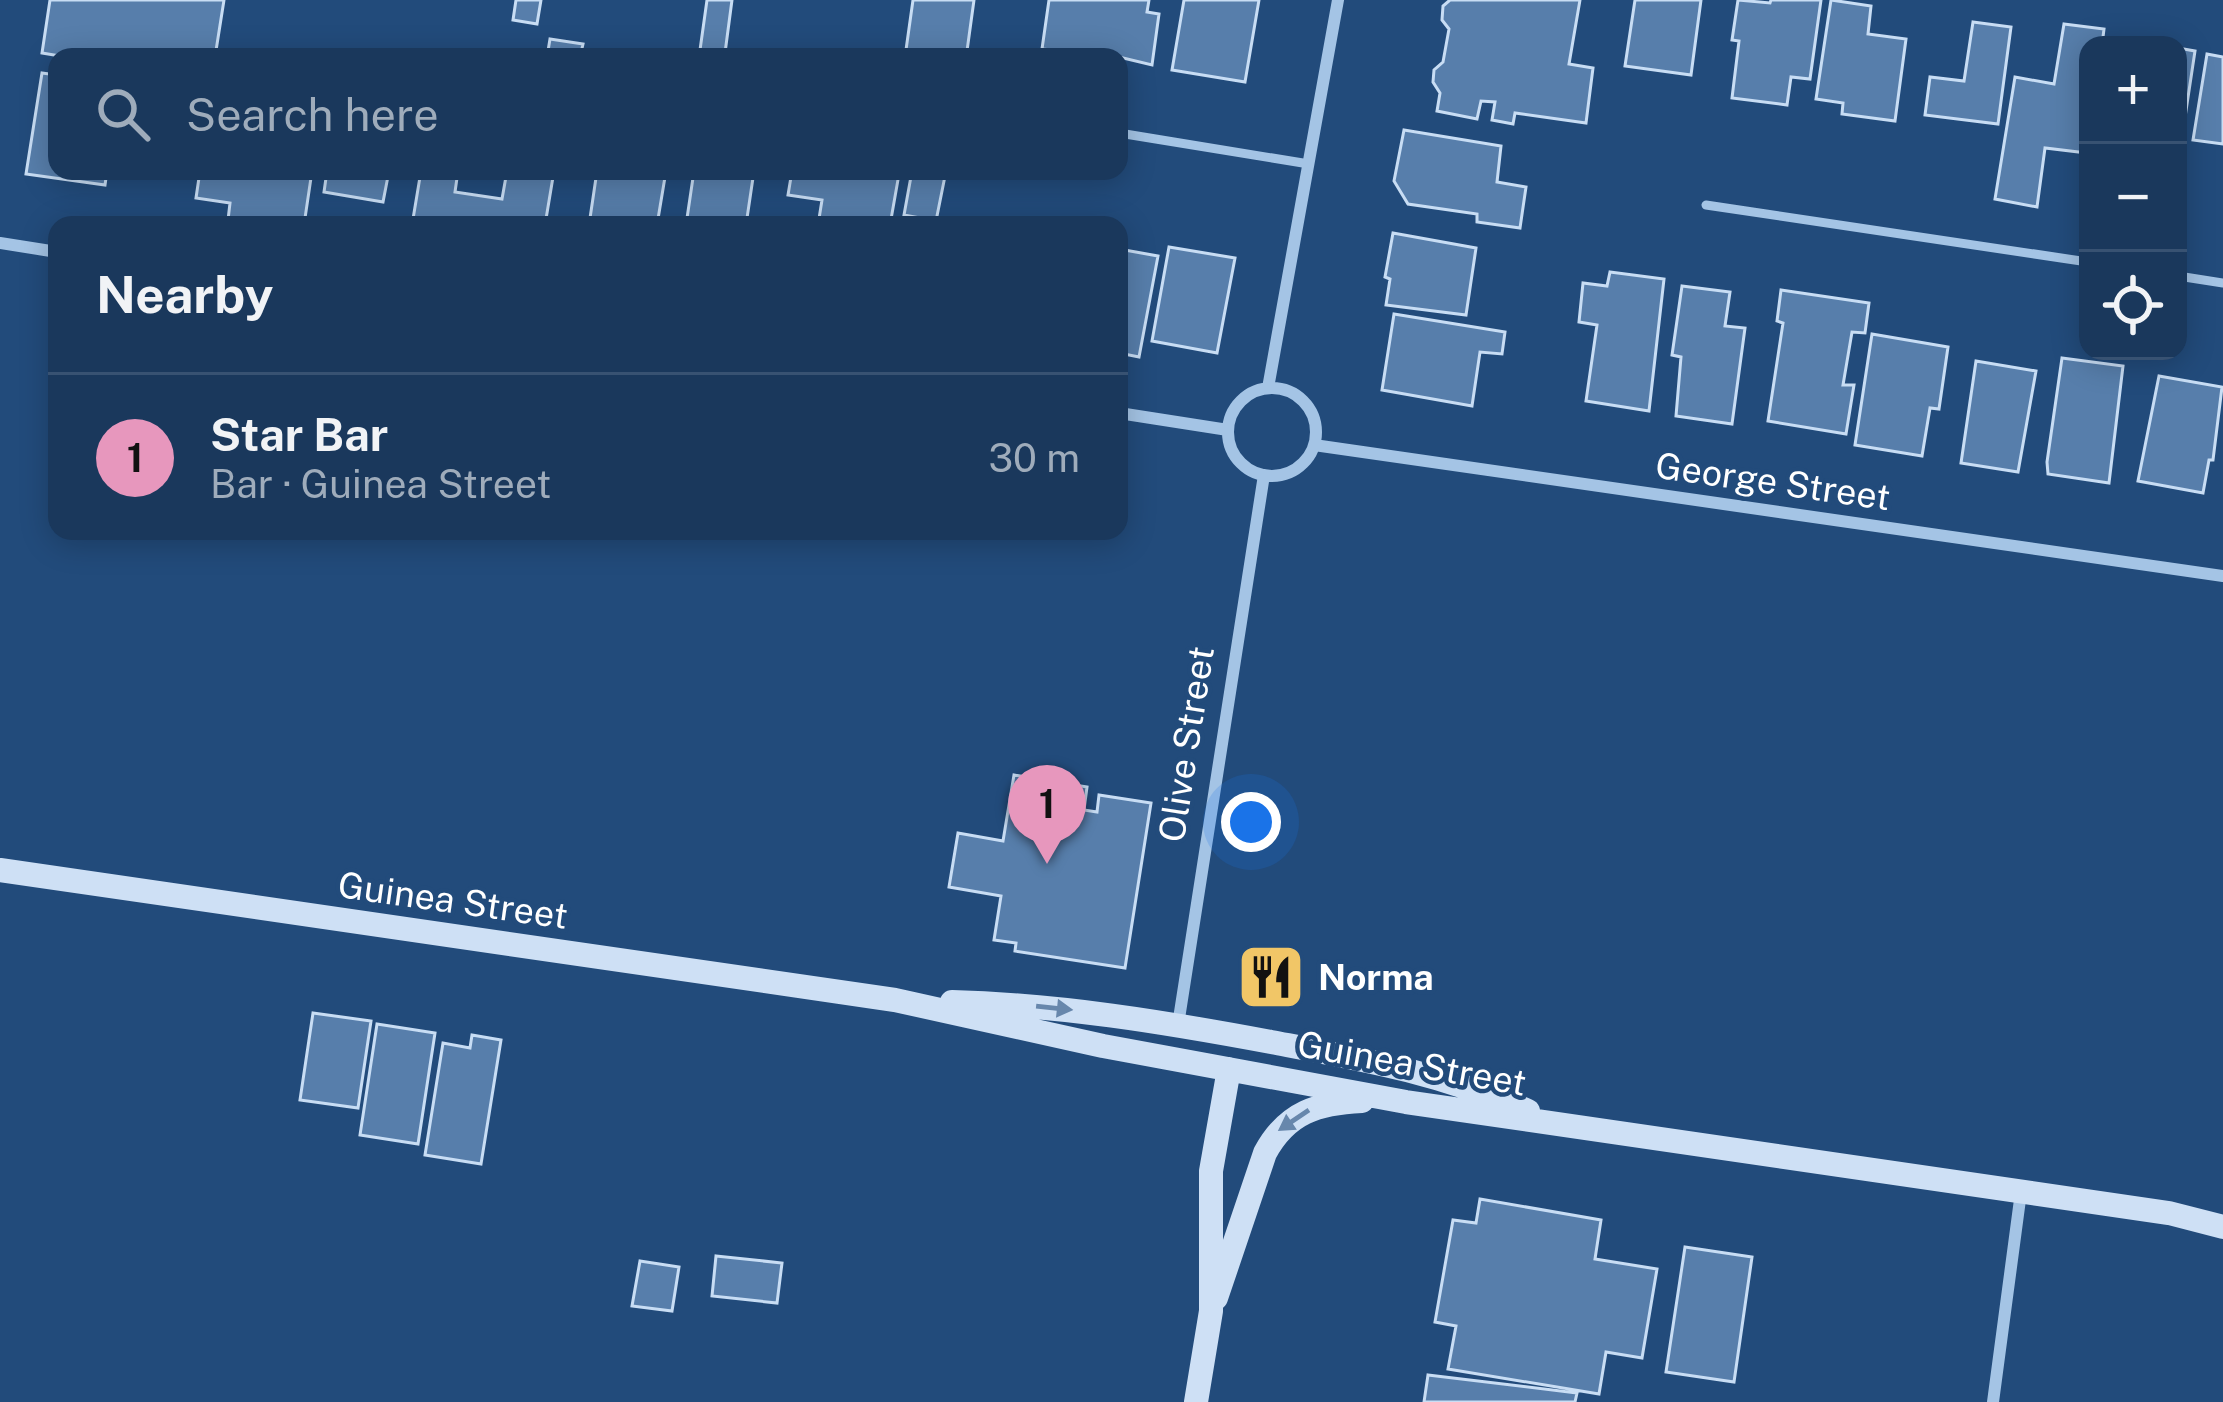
<!DOCTYPE html>
<meta charset="utf-8">
<style>
:root{--surface:#1a385c;--page:#233f62;--text:#f1f3f6;--muted:#9facbb;--line:#385272;--accent:#e797bd}
body{margin:0;font-family:"Public Sans",sans-serif;background:var(--page);color:var(--text)}
.controls{position:absolute;right:36px;top:36px;display:grid;overflow:hidden;border-radius:24px;box-shadow:0 6px 30px #0003}
.controls button{width:108px;height:108px;display:grid;place-items:center;padding:0;border:0;border-bottom:3px solid var(--line);background:var(--surface);color:var(--text);font:60px sans-serif}
.you{position:absolute;left:1251px;top:822px;width:42px;height:42px;margin:-30px;border:9px solid #fff;border-radius:50%;background:#1a73e8;box-shadow:0 0 0 18px #1a73e833}
.badge{display:grid;place-items:center;width:78px;height:78px;border-radius:50%;background:var(--accent);color:#111;font-size:39px;font-weight:700}
.pin{position:absolute;translate:-50% -99px;filter:drop-shadow(0 3px 6px #0008)}
.pin::after{content:'';position:absolute;top:63px;width:42px;height:36px;background:inherit;clip-path:polygon(0 0,100% 0,50% 100%)}
.list{margin:0;padding:0;list-style:none}
h2{display:flex;justify-content:space-between;align-items:center;height:156px;margin:0;padding:0 48px;font-size:51px}
h2 small{font-size:39px;font-weight:400;color:var(--muted)}
.list li{display:grid;grid-template-columns:78px 1fr auto;gap:36px;align-items:center;box-sizing:border-box;height:168px;padding:0 48px;border-top:3px solid var(--line)}
.list b{display:block;font-size:45px;white-space:nowrap}
.list p{margin:0;font-size:39px;white-space:nowrap;color:var(--muted)}
.list em{font-size:39px;font-style:normal;color:var(--muted)}
.icon{flex:none;width:66px;height:66px;fill:none;stroke:currentColor;stroke-width:2;stroke-linecap:round;stroke-linejoin:round}
.map{position:relative;flex:none;width:2223px;height:1402px;overflow:hidden}
.search{position:absolute;background:var(--surface);box-shadow:0 6px 30px #0003;left:48px;top:48px;width:1080px;height:132px;display:flex;align-items:center;gap:30px;box-sizing:border-box;padding:0 42px;border-radius:24px;color:var(--muted);font-size:45px}
.panel{position:absolute;background:var(--surface);box-shadow:0 6px 30px #0003;left:48px;top:216px;width:1080px;height:324px;border-radius:24px}
.map>svg:first-child{display:block}
</style>
<div class="map">
<svg width="2223" height="1402" viewBox="0 0 2223 1402">
<rect width="100%" height="100%" fill="#224b7b"/>
<path fill="#577eab" stroke="#c8ddf4" stroke-width="3" d="M 50,0 L 224,0 L 215,57 L 66,57 L 42,53 Z
M 516,0 L 541,0 L 537,24 L 513,20 Z
M 707,0 L 732,0 L 725,53 L 700,50 Z
M 913,0 L 974,0 L 967,51 L 976,51 L 975,57 L 905,57 Z
M 1049,0 L 1149,0 L 1147,12 L 1159,14 L 1152,65 L 1119,57 L 1042,49 Z
M 1184,0 L 1259,0 L 1245,82 L 1172,70 Z
M 1450,0 L 1580,0 L 1569,64 L 1593,68 L 1586,123 L 1515,113 L 1513,124 L 1492,120 L 1495,102 L 1481,101 L 1477,119 L 1437,111 L 1440,93 L 1433,82 L 1434,70 L 1443,62 L 1449,29 L 1442,20 L 1443,6 Z
M 1635,0 L 1701,0 L 1691,75 L 1625,66 Z
M 1738,0 L 1770,3 L 1771,0 L 1821,0 L 1810,79 L 1791,77 L 1787,105 L 1732,98 L 1739,41 L 1732,40 Z
M 1831,0 L 1871,6 L 1868,34 L 1906,39 L 1895,121 L 1842,114 L 1843,103 L 1816,99 Z
M 1973,22 L 2011,27 L 1998,124 L 1925,115 L 1930,77 L 1964,81 Z
M 2064,24 L 2104,29 L 2102,45 L 2088,45 L 2087,153 L 2045,148 L 2037,207 L 1995,199 L 2015,77 L 2054,84 Z
M 550,39 L 583,44 L 580,57 L 547,57 Z
M 2178,48 L 2195,51 L 2184,124 L 2178,123 Z
M 2207,54 L 2223,57 L 2223,144 L 2193,140 Z
M 42,73 L 57,75 L 57,171 L 107,171 L 105,185 L 26,174 Z
M 1404,130 L 1501,146 L 1497,182 L 1526,187 L 1520,228 L 1477,222 L 1477,214 L 1408,204 L 1394,181 Z
M 200,171 L 312,171 L 304,225 L 228,220 L 230,203 L 196,198 Z
M 327,171 L 389,171 L 383,202 L 324,192 Z
M 421,171 L 458,171 L 455,192 L 502,199 L 507,171 L 554,171 L 545,225 L 412,225 Z
M 597,171 L 666,171 L 657,225 L 589,225 Z
M 694,171 L 754,171 L 746,225 L 686,225 Z
M 792,171 L 899,174 L 890,225 L 818,225 L 822,200 L 788,195 Z
M 912,171 L 946,171 L 936,221 L 904,215 Z
M 1393,233 L 1476,248 L 1466,315 L 1386,305 L 1390,279 L 1385,277 Z
M 1169,247 L 1235,258 L 1217,353 L 1152,341 Z
M 1119,249 L 1158,256 L 1139,357 L 1119,353 Z
M 1610,272 L 1664,279 L 1649,411 L 1586,401 L 1597,325 L 1579,322 L 1583,283 L 1607,286 Z
M 1682,286 L 1730,292 L 1725,326 L 1745,328 L 1732,424 L 1676,416 L 1681,357 L 1672,355 Z
M 1781,290 L 1869,303 L 1865,333 L 1852,332 L 1843,385 L 1854,385 L 1846,434 L 1768,421 L 1783,323 L 1777,321 Z
M 1394,314 L 1505,332 L 1502,354 L 1480,352 L 1472,406 L 1382,390 Z
M 1872,334 L 1948,347 L 1939,409 L 1930,408 L 1922,456 L 1855,445 Z
M 2062,358 L 2123,366 L 2109,483 L 2048,474 L 2047,462 Z
M 1976,361 L 2036,371 L 2018,472 L 1961,463 Z
M 2159,376 L 2222,387 L 2213,460 L 2209,460 L 2203,493 L 2138,481 Z
M 1014,775 L 1087,787 L 1084,810 L 1097,812 L 1099,795 L 1151,803 L 1125,968 L 1015,951 L 1016,943 L 994,940 L 1001,896 L 949,887 L 958,833 L 1003,841 Z
M 313,1013 L 371,1021 L 358,1108 L 300,1100 Z
M 377,1024 L 435,1033 L 418,1144 L 360,1135 Z
M 472,1035 L 501,1040 L 481,1164 L 425,1155 L 443,1043 L 470,1048 Z
M 1480,1199 L 1601,1220 L 1595,1259 L 1657,1269 L 1642,1358 L 1606,1352 L 1599,1394 L 1448,1369 L 1456,1326 L 1435,1322 L 1453,1220 L 1476,1223 Z
M 1685,1247 L 1752,1257 L 1734,1382 L 1666,1372 Z
M 716,1256 L 782,1263 L 777,1303 L 712,1296 Z
M 640,1261 L 679,1267 L 672,1311 L 632,1306 Z
M 1428,1375 L 1577,1393 L 1575,1402 L 1424,1402 Z"/>
<g fill="none" stroke-linecap="round" stroke-linejoin="round">
<path stroke="#a4c4e5" stroke-width="9" d="M 1119,133 L 1309,164
M 1706,205 L 2088,262
M 2178,276 L 2223,283"/>
<path stroke="#a4c4e5" stroke-width="12" d="M 0,243 L 57,252
M 1268,388 L 1338,0
M1228 432a44 44 0 1 1 88 0a44 44 0 1 1-88 0Z
M 1119,413 L 1228,430
M 1314,445 L 2223,576
M 1178,1025 L 1264,475
M 1993,1402 L 2021,1192"/>
<path stroke="#cee0f5" stroke-width="24" d="M 0,870 L 895,1000 L 1103,1046 L 1406,1102 L 2169,1213 L 2223,1227
M 952,1002 C 1060,1005 1164,1022 1271,1042 C 1366,1060 1437,1072 1528,1111
M 1216,1298 L 1265,1153 C 1287,1112 1318,1103 1362,1101
M 1196,1402 L 1211,1311 L 1211,1171 L 1229,1069"/>
</g>
<defs><path id="oneway-solid" d="M-6-.8H1V-3.2L6.5 0L1 3.2V.8H-6Z" transform="scale(3)"/></defs>
<g fill="#6787ac">
<use href="#oneway-solid" transform="translate(1054 1008) rotate(6)"/>
<use href="#oneway-solid" transform="translate(1294 1120) rotate(146)"/>
</g>
<defs>
<g id="restaurant-square" transform="scale(3.45)"><rect x="-9" y="-9" width="18" height="18" rx="4" fill="#f1c667" stroke="#224b7b"/><path d="M-5-6h1v4h1v-4h1v4h1v-4h1v5L-1.5 .5V6h-2V.5L-5-1ZM5-6V6H3V1.5H1.5Q1.5-4 5-6Z" fill="#111"/></g>
</defs>
<g fill-rule="evenodd">
<use href="#restaurant-square" x="1271" y="977"/>
</g>
<g text-anchor="middle" stroke-width="9" stroke-linejoin="round" paint-order="stroke">
<g font-size="36" fill="#fff" stroke="#224b7b">
<text transform="translate(1773 481) rotate(8)" y="13">George Street</text>
<text transform="translate(1186 744) rotate(-81)" y="13">Olive Street</text>
<text transform="translate(453 900) rotate(8)" y="13">Guinea Street</text>
<text transform="translate(1412 1063) rotate(10)" y="13">Guinea Street</text>
</g>
<g font-size="36" font-weight="bold" fill="#fff" stroke="#224b7b" text-anchor="start">
<text x="1318" y="990">Norma</text>
</g>
</g>
</svg>
<div class="controls">
<button>+</button>
<button>−</button>
<button><svg class="icon" aria-label="locate" viewBox="0 0 24 24"><circle cx="12" cy="12" r="6"/><path d="M12 2v4M12 18v4M2 12h4M18 12h4"/></svg></button>
</div>
<div class="you"></div>
<div class="pin badge" style="left:1047px;top:864px">1</div>
<div class="search"><svg class="icon" aria-label="search" viewBox="0 0 24 24"><circle cx="10" cy="10" r="6"/><path d="M15 15l6 6"/></svg>Search here</div>
<section class="panel">
<h2>Nearby<small></small></h2>
<ul class="list">
<li><span class="badge">1</span><div><b>Star Bar</b><p>Bar · Guinea Street</p></div><em>30 m</em></li>
</ul>
</section>
</div>
